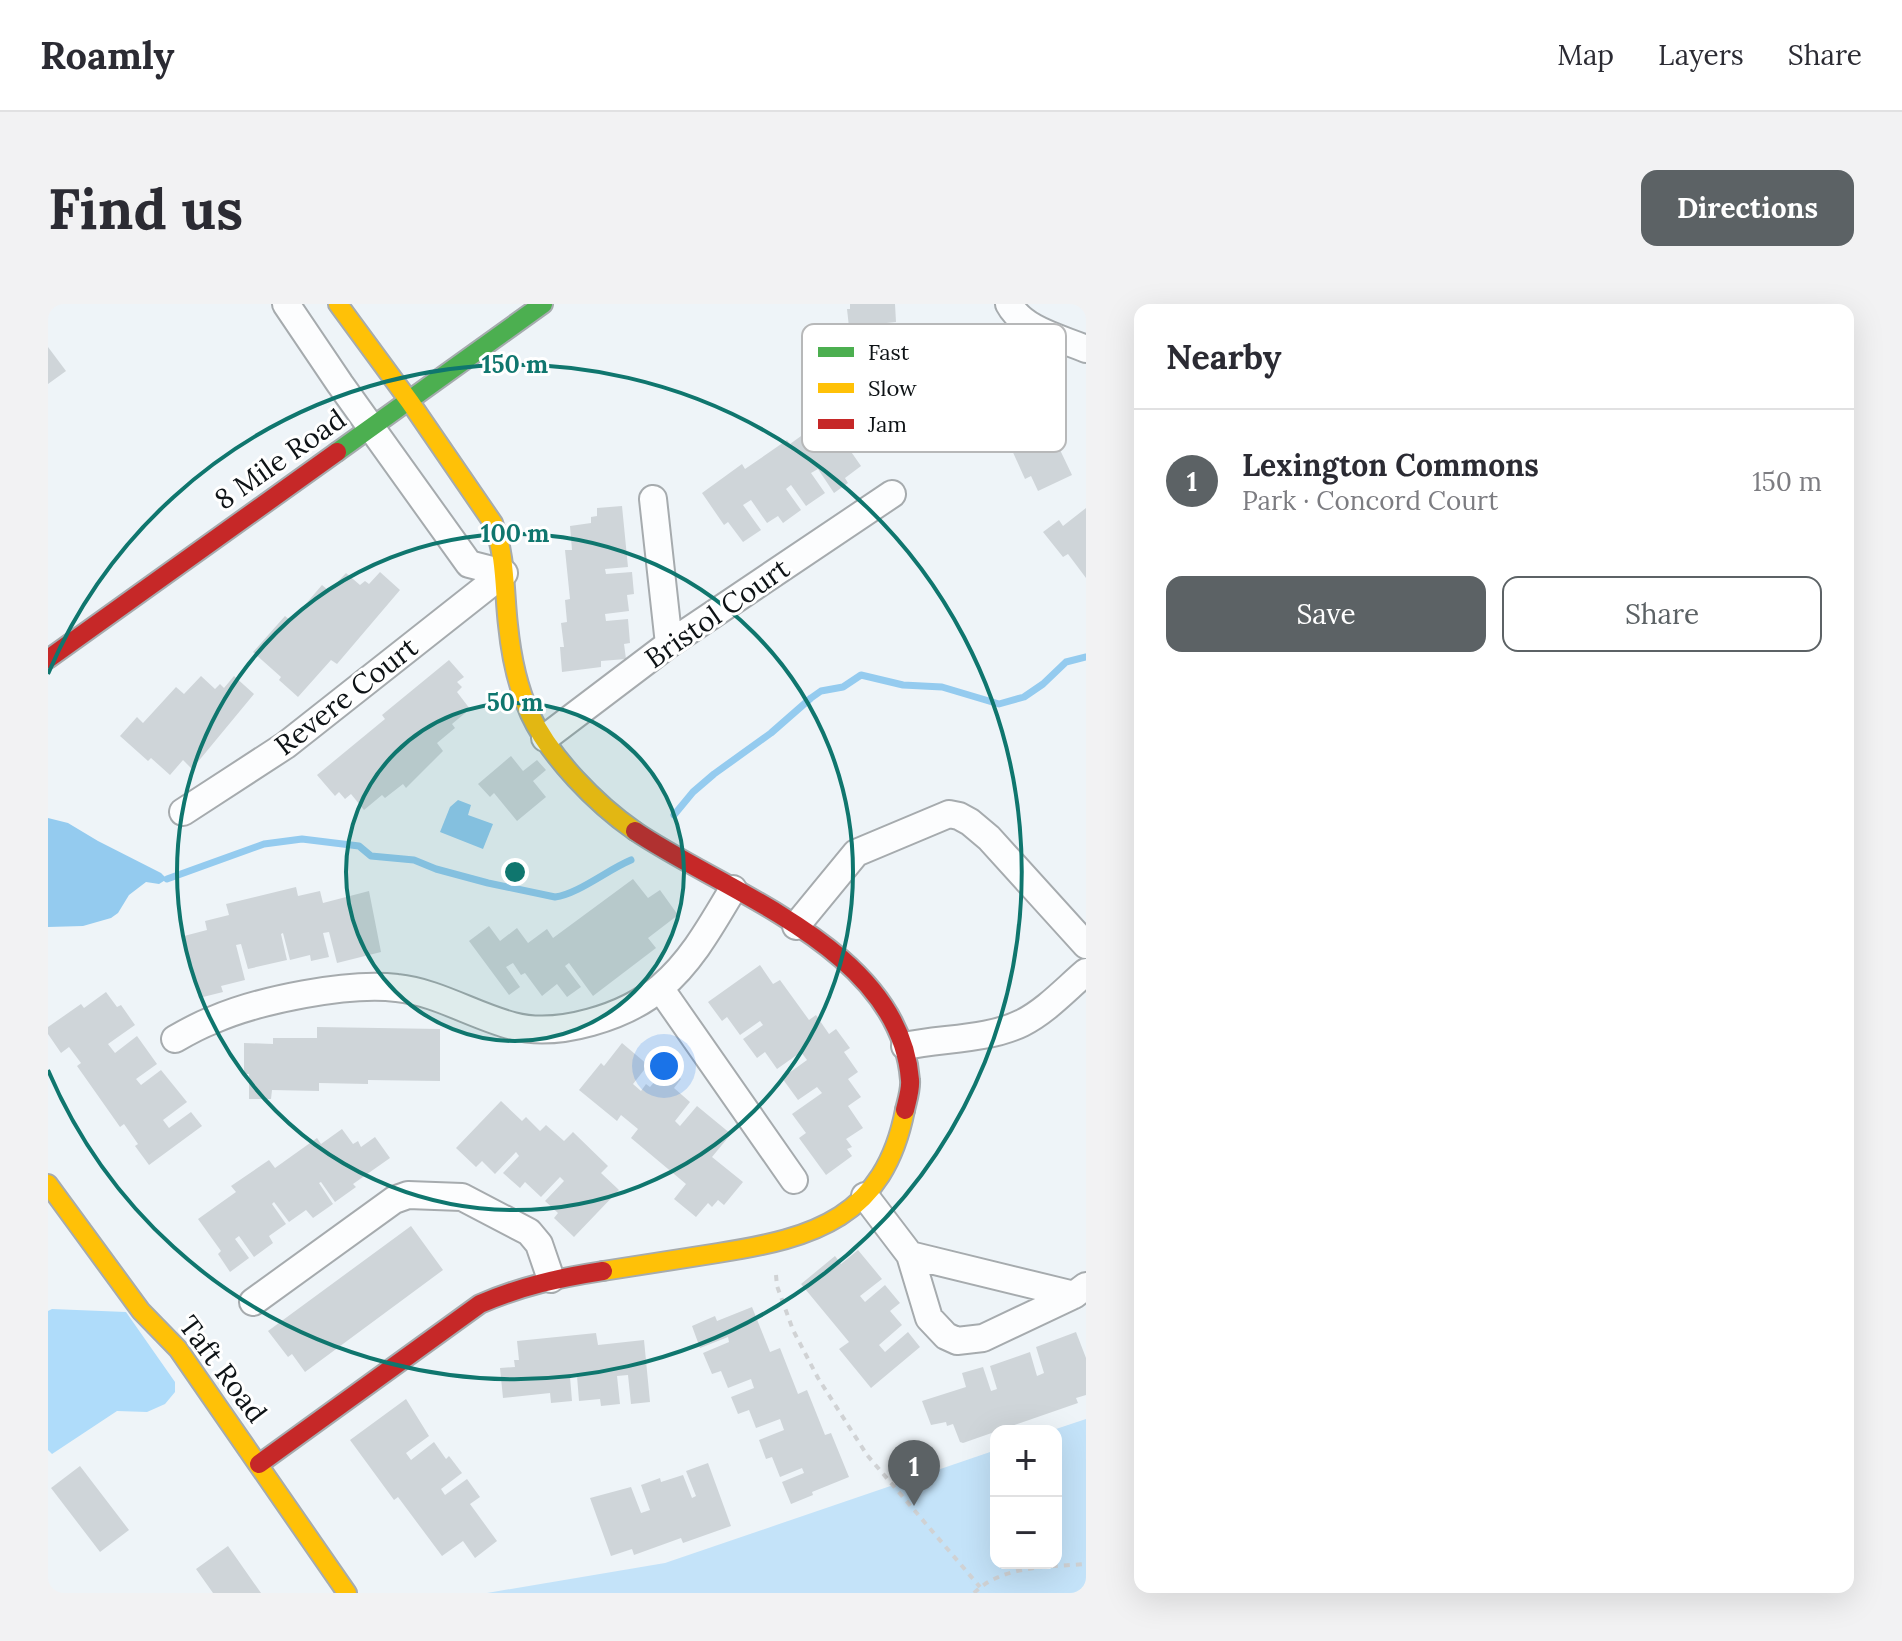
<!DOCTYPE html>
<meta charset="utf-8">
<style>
:root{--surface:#fff;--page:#f2f2f3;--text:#2b2b33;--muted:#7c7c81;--line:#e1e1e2;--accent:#5c6265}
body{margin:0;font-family:Lora,serif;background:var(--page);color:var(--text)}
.controls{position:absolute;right:24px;bottom:24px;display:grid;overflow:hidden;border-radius:16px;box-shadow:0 8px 32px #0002}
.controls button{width:72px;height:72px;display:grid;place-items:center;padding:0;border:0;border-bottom:2px solid var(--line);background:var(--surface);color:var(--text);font:40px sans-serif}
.you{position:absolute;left:616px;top:762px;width:28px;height:28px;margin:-20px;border:6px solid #fff;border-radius:50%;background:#1a73e8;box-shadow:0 0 0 12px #1a73e833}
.badge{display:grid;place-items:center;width:52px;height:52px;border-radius:50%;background:var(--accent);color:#fff;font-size:26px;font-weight:700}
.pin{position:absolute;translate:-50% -66px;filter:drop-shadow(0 2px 4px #0008)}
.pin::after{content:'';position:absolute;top:42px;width:28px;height:24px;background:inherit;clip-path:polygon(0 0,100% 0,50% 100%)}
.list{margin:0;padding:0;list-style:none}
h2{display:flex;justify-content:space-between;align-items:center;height:104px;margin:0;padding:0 32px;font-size:34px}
h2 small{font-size:26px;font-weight:400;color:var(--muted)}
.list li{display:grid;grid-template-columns:52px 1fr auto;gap:24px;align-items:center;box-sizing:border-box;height:144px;padding:0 32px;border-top:2px solid var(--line)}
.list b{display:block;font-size:30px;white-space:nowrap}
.list p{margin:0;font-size:26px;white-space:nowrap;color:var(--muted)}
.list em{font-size:26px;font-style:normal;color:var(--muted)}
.actions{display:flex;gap:16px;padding:24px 32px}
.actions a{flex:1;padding:18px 0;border:2px solid var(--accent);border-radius:16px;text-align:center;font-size:28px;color:var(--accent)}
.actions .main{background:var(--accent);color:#fff}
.map{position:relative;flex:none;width:1038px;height:1289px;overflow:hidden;border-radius:16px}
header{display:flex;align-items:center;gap:48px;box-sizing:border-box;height:112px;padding:0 40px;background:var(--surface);border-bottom:2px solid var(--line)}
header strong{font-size:38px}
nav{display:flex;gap:44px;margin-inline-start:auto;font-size:28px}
.intro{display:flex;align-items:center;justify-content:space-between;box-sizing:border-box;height:192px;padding:0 48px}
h1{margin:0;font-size:56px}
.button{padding:20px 36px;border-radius:16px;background:var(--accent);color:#fff;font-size:28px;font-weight:700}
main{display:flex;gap:48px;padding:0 48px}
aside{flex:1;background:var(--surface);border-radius:16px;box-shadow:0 8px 32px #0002}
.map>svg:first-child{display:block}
</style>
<header>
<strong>Roamly</strong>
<nav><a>Map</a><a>Layers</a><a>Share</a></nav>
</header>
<div class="intro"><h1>Find us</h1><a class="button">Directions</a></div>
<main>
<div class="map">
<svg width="1038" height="1289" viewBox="0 0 1038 1289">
<rect width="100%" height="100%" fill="#eef4f8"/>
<path fill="#c4e3f9" d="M 1038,1115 L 1038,1289 L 439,1289 L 617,1259 L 948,1146 L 948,1259 L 1008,1259 L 1008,1127 L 1002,1127 Z"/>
<path fill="#afdcfa" d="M 4,1005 L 78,1008 L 127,1078 L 127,1088 L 117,1100 L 99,1108 L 69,1107 L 4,1150 L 0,1146 L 0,1007 Z"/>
<path fill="#94cbef" d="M 410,496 L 423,501 L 420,511 L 445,520 L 435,545 L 392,528 L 402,503 Z
M 0,514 L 20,519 L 50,537 L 113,569 L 119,575 L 111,580 L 98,578 L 81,591 L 70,609 L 63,614 L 35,622 L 0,623 Z"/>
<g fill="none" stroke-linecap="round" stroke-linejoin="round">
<path stroke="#94cbef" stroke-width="7" d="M 626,511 L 645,488 L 666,470 L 723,429 L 763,394 L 773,387 L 795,383 L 813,371 L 855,381 L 894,383 L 951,400 L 976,393 L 995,380 L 1018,358 L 1038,353
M 119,575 L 216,540 L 254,535 L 311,542 L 323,552 L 366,556 L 388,565 L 440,579 L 507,593 C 530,590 559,566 583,556"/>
</g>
<path fill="#cfd5d9" d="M 802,0 L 847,0 L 848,18 L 801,23 L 799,5 L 802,5 Z
M 0,43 L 18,67 L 0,80 Z
M 999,100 L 1010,124 L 1003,127 L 1024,171 L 990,187 L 983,172 L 977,175 L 958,133 L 963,130 L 958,120 Z
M 776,109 L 813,162 L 797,174 L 800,179 L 786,189 L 770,165 L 763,169 L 777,189 L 758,202 L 743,181 L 738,185 L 753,206 L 735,219 L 730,212 L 719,219 L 703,196 L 695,201 L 713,226 L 695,238 L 680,218 L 676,221 L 654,189 L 694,160 L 697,165 L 739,136 L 742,140 L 760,127 L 756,123 Z
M 574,202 L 580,263 L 557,265 L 558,270 L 584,268 L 586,290 L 579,291 L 581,307 L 557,310 L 558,317 L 580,315 L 582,339 L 576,340 L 578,355 L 553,357 L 553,363 L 514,368 L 512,343 L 516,343 L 513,319 L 519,318 L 517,296 L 522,295 L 517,246 L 524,246 L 522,222 L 543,219 L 543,213 L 549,212 L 549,204 Z
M 1038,204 L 1038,274 L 1020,250 L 1015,253 L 995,228 L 1011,216 L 1015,222 Z
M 332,268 L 352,286 L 289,360 L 283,356 L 250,393 L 231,376 L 233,373 L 205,348 L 237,312 L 243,317 L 274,281 L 281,287 L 298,269 L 312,281 L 317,277 L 321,280 Z
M 401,356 L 416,373 L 409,378 L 414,383 L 409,388 L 422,405 L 404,420 L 407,424 L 389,439 L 395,447 L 358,484 L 355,480 L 337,494 L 334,491 L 316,506 L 303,490 L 297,495 L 291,488 L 287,492 L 269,471 L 337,415 L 334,411 Z
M 153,372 L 167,385 L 172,380 L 176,384 L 186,372 L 206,390 L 144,465 L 135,456 L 122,471 L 103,454 L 100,457 L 72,432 L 89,413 L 95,419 L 128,383 L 136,390 Z
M 463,452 L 475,467 L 489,456 L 498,466 L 485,477 L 498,493 L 469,517 L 446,489 L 442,493 L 430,480 Z
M 585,575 L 600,594 L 612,586 L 630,611 L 600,634 L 608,644 L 545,692 L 521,659 L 517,662 L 533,683 L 519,693 L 509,680 L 494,692 L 477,669 L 473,671 L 465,659 L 458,663 L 472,683 L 461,691 L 421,637 L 441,622 L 452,637 L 469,624 L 480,639 L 499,625 L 505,634 Z
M 248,583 L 250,592 L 272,587 L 275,599 L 321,587 L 333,648 L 289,659 L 281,628 L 275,629 L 281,653 L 263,657 L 262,651 L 242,656 L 235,629 L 233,630 L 239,656 L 200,665 L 193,640 L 188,641 L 197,676 L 173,682 L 175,688 L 151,694 L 136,632 L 159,626 L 157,617 L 181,611 L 178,600 Z
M 712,661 L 725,680 L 732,676 L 761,716 L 768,711 L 781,730 L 788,725 L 802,744 L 796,748 L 810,768 L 800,775 L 813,793 L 800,802 L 815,824 L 798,835 L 804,843 L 799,845 L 804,852 L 778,871 L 751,834 L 758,829 L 744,810 L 774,789 L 769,783 L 750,796 L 734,774 L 759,756 L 753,748 L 729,765 L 717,748 L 709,754 L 695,735 L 715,721 L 712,717 L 692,731 L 679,713 L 674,717 L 660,698 Z
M 58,688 L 69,703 L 73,701 L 87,721 L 60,740 L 67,749 L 89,732 L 109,760 L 88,775 L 93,781 L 113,766 L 139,798 L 115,816 L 121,824 L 143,808 L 154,822 L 101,861 L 87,842 L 90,840 L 76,820 L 72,823 L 29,762 L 33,759 L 21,743 L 13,749 L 0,730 L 0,723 L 33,700 L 36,704 Z
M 269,723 L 392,725 L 392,777 L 320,776 L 320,780 L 271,779 L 271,787 L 224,786 L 223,795 L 201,795 L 201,770 L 196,770 L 196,739 L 225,740 L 225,734 L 269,734 Z
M 574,739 L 600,761 L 585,780 L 593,787 L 598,780 L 602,783 L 619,763 L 633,775 L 626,784 L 642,798 L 627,817 L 632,822 L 649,802 L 683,830 L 664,853 L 695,878 L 676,901 L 670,896 L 664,903 L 660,899 L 648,913 L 626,895 L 638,880 L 583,834 L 590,825 L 573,811 L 569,817 L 531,786 L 553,759 L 556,762 Z
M 453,797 L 474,817 L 478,813 L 492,827 L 498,821 L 516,837 L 525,828 L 560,862 L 553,869 L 571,886 L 526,933 L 506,914 L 510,909 L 497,897 L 516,877 L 512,873 L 493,893 L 477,878 L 472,884 L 455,869 L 471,852 L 468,848 L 447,870 L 434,857 L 428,863 L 408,844 Z
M 294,825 L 305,840 L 310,837 L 313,843 L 327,833 L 342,854 L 305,880 L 308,883 L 287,898 L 273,878 L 271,879 L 285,900 L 265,914 L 258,906 L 241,918 L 226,898 L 224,900 L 238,920 L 221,932 L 225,939 L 206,953 L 191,932 L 187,935 L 201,954 L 182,968 L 170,950 L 173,947 L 150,915 L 188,888 L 183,882 L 221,856 L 227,864 L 269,834 L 273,840 Z
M 363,922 L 395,966 L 257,1068 L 244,1050 L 240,1053 L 220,1027 Z
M 810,946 L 834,975 L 812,992 L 817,998 L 837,981 L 852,999 L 842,1007 L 854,1021 L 831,1041 L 837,1048 L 860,1028 L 872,1043 L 823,1084 L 791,1045 L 801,1038 L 753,980 L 787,952 L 793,960 Z
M 704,1003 L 722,1048 L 732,1044 L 750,1090 L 759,1086 L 777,1131 L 783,1129 L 801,1173 L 764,1188 L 765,1191 L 743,1200 L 734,1178 L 756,1169 L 754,1164 L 732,1173 L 724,1153 L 718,1155 L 711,1136 L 736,1126 L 732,1115 L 708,1124 L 701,1106 L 690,1110 L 683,1093 L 706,1084 L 703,1075 L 680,1084 L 673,1067 L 664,1070 L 655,1049 L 681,1038 L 680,1033 L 652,1044 L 644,1022 L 667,1012 L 669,1017 Z
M 1028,1028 L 1038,1054 L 1038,1091 L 1028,1094 L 1030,1099 L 915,1139 L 912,1138 L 905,1120 L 899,1122 L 898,1118 L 883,1121 L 874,1097 L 918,1083 L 914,1069 L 935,1063 L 943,1087 L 949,1085 L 942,1062 L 982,1048 L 989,1072 L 996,1069 L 988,1043 Z
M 548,1029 L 550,1041 L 596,1036 L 602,1098 L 583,1100 L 580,1071 L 569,1072 L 572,1100 L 553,1102 L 552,1095 L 531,1097 L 529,1072 L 522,1073 L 524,1097 L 503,1099 L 502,1089 L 455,1094 L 452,1064 L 467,1063 L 466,1056 L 471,1056 L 469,1037 Z
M 358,1095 L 381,1132 L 358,1149 L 363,1156 L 386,1138 L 398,1155 L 401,1152 L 414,1169 L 393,1185 L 397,1191 L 419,1175 L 432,1193 L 422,1200 L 449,1237 L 427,1254 L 415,1237 L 394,1252 L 350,1193 L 346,1196 L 302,1136 Z
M 660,1159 L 683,1222 L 635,1239 L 633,1234 L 586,1251 L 584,1245 L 563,1252 L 542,1194 L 583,1183 L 593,1209 L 602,1206 L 593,1181 L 612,1174 L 613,1178 L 635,1171 L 644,1194 L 648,1192 L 638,1167 Z
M 32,1162 L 81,1226 L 52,1248 L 3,1184 Z
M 180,1242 L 213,1289 L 165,1289 L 148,1265 Z"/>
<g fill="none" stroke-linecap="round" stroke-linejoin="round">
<g stroke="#a6abae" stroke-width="30">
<path id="street" d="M 238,0 L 292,80 L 421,260 L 456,269
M 961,0 C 975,26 1012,34 1038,45
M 605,195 L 621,340
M 497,434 L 621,340 L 844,190
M 135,508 L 238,441 L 456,269
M 748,622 L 808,549 L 901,510 L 911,512 L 922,518 L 941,534 L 1038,641
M 612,684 L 746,876
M 127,735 C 139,728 152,721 165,716 C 211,696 300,678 349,684 C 389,688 426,712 465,722 C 510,734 578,713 613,683 C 644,657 664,620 685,585
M 857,742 C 894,734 940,736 974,719 C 998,707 1018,685 1038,668
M 817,892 L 862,951 L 1026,991 L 1038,982
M 862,951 L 881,1014 L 898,1032 L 909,1037 L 935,1034 L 1026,991
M 205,998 L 346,896 L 360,891 L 414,893 L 481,928 L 491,940 L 503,975"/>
</g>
<g stroke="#a6abae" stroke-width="22">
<path id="fast" d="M 289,148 L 495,0"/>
</g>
<g stroke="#a6abae" stroke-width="22">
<path id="slow" d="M 290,0 L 362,98 L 445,219 C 458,251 456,287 460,321 C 463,351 469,382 482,410 C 502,453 548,500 587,527
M 0,880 L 93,1007 L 130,1045 L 299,1289
M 555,967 C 594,961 632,955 670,949 C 767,934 836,913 857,806"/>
</g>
<g stroke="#a6abae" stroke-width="22">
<path id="jam" d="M 0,355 L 289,148
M 587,527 C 680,590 852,645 862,776 C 863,785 859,797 857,806
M 211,1160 L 432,1000 C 474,982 510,974 555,967"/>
</g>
<path stroke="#d0d2d4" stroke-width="4" stroke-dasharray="6 6" stroke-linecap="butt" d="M 728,971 L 729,982 L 745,1026 L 770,1074 L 819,1151 L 932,1283
M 926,1289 C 954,1261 1002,1263 1038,1260"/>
<use href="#street" stroke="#fcfdfe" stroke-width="26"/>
<use href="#fast" stroke="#4caf50" stroke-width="18"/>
<use href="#slow" stroke="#ffc107" stroke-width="18"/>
<use href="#jam" stroke="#c62828" stroke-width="18"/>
</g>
<circle cx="467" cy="568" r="169" fill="#0f766e" fill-opacity=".12"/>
<g fill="none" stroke="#0f766e" stroke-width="4">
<circle cx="467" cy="568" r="169"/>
<circle cx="467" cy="568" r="338"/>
<path d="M0 370A507 507 0 1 1 0 766"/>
</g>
<g text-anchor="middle" stroke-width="6" stroke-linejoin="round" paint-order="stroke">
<g font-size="28" fill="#0e1316" stroke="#fff">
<text transform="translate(232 155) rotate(-35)" y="10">8 Mile Road</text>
<text transform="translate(669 309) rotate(-35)" y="10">Bristol Court</text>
<text transform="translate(298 392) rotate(-38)" y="10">Revere Court</text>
<text transform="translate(175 1065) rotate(53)" y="10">Taft Road</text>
</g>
</g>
<rect x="754" y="20" width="264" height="128" rx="12" fill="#fff" stroke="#b7b8b9" stroke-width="2"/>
<rect x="770" y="43" width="36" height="10" fill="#4caf50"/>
<rect x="770" y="79" width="36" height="10" fill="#ffc107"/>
<rect x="770" y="115" width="36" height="10" fill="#c62828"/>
<g font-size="22" fill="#0e1316">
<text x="820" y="56">Fast</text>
<text x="820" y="92">Slow</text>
<text x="820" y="128">Jam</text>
</g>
<circle cx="467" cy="568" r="12" fill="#0f766e" stroke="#fff" stroke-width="4"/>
<g font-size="24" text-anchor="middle" font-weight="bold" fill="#0f766e" stroke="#fff" stroke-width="6" stroke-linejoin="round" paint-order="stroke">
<text x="467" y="69">150 m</text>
<text x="467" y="238">100 m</text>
<text x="467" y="407">50 m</text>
</g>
</svg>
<div class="controls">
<button>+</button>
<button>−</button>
</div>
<div class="you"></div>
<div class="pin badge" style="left:866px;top:1202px">1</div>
</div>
<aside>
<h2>Nearby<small></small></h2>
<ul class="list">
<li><span class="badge">1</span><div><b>Lexington Commons</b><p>Park · Concord Court</p></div><em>150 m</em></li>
</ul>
<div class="actions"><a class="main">Save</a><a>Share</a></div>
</aside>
</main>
